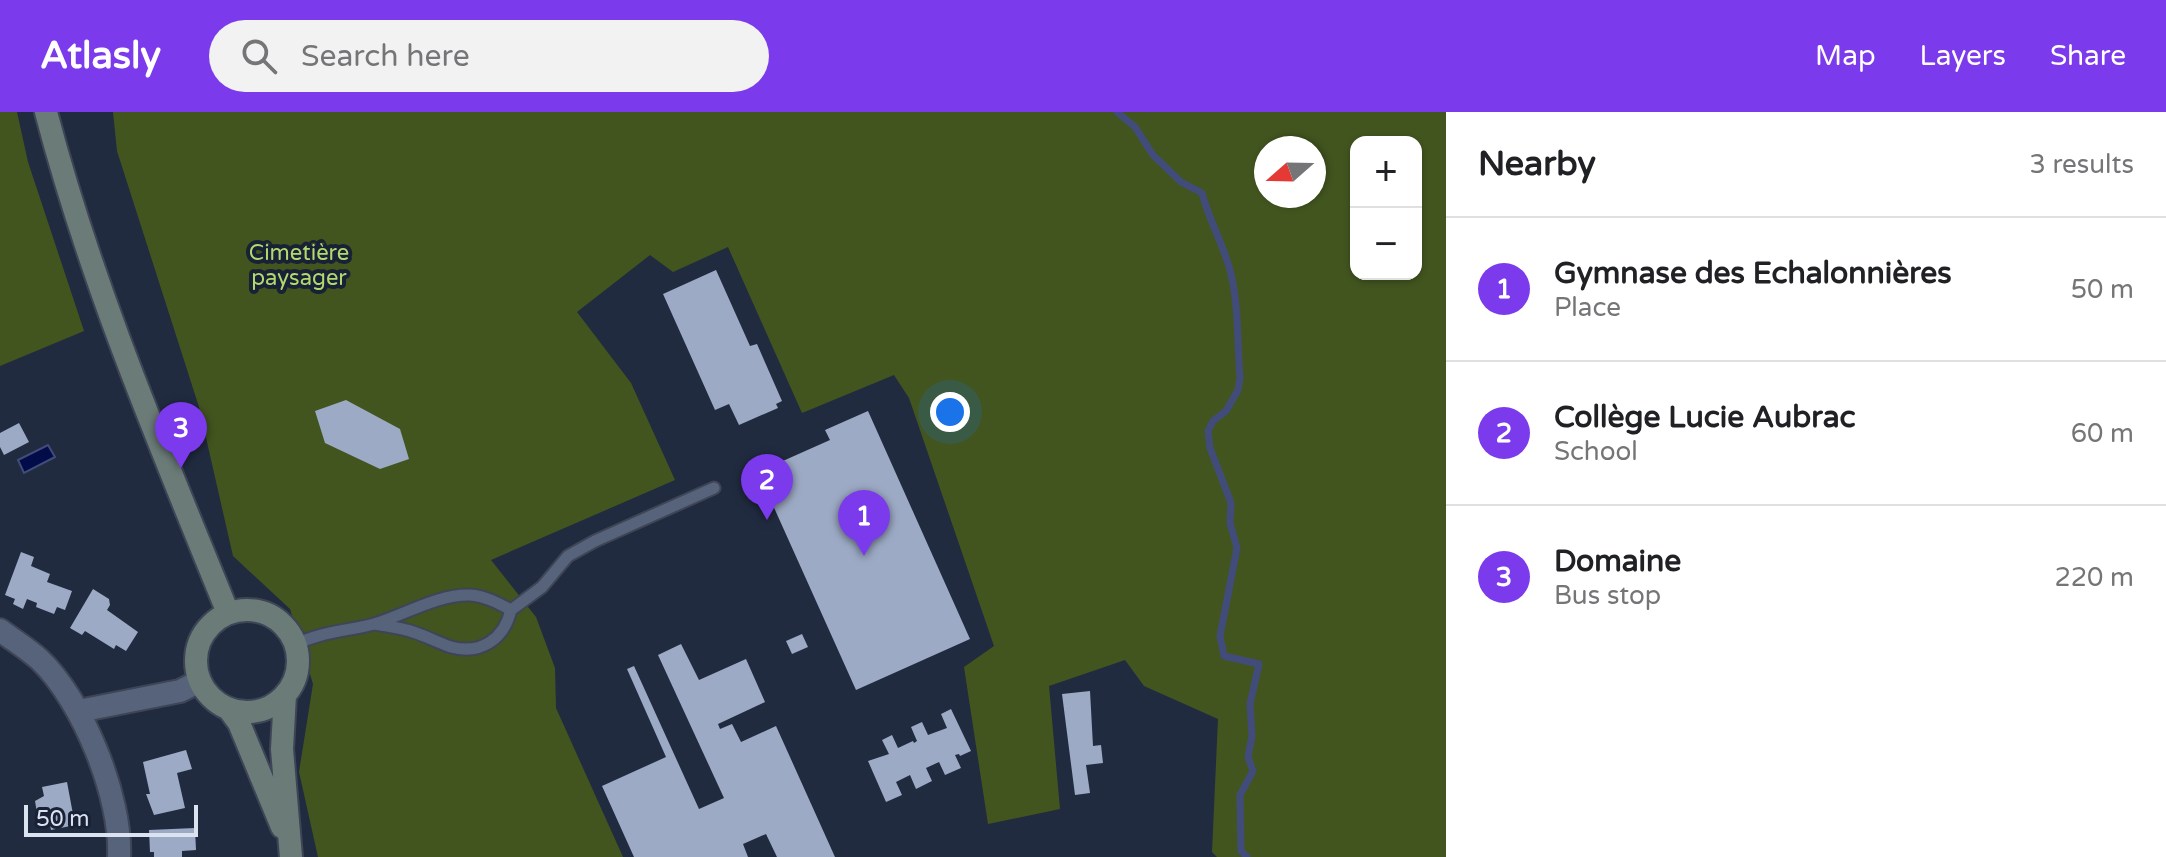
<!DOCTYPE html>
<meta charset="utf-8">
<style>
:root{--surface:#fff;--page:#f2f2f2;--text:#202124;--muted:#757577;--line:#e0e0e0;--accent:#7c3aed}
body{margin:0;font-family:"Varela Round",sans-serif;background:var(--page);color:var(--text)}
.controls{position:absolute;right:24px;top:24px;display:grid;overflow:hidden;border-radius:16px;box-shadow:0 2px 6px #0004}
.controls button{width:72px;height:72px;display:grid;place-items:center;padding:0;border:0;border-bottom:2px solid var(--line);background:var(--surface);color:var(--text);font:40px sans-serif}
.compass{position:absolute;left:1254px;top:24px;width:72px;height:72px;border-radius:50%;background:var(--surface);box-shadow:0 2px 6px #0004;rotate:250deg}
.scale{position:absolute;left:24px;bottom:20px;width:174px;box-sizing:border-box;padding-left:8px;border:4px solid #dbe2f0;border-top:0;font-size:22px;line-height:28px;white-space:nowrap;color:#dbe2f0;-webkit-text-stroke:6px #182136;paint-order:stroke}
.you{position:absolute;left:950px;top:300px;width:28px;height:28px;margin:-20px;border:6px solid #fff;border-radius:50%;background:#1a73e8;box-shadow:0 0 0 12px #1a73e833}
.badge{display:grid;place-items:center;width:52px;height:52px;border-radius:50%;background:var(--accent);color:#fff;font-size:26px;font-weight:700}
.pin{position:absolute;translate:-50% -66px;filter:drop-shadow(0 2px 4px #0008)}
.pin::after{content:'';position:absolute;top:42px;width:28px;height:24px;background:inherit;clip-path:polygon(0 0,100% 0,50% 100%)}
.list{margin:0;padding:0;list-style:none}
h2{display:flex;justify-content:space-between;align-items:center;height:104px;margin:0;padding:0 32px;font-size:34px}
h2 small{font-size:26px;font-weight:400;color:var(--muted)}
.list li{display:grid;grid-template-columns:52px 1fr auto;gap:24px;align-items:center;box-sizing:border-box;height:144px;padding:0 32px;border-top:2px solid var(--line)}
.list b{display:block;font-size:30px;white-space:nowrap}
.list p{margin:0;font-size:26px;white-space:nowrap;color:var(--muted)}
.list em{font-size:26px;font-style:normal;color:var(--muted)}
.icon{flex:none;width:44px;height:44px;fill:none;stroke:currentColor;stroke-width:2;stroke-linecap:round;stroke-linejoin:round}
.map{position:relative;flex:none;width:1446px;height:745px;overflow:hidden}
header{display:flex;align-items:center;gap:48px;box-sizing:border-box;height:112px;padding:0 40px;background:var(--accent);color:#fff}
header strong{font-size:38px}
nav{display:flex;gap:44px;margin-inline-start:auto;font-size:28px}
.search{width:560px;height:72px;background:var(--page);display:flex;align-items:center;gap:20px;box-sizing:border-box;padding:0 28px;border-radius:44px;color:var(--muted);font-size:30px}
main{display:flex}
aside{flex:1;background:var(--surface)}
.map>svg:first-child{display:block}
</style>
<header>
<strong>Atlasly</strong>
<div class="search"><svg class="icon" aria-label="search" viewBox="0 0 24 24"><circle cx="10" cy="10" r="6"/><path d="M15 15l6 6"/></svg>Search here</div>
<nav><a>Map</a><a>Layers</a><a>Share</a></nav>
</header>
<main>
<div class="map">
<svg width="1446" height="745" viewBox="0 0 1446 745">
<rect width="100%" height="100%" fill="#212b40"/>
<path fill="#42551f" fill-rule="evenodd" d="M 0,0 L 17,0 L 28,50 L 84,219 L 0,254 Z
M 113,0 L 1446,0 L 1446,745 L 1217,745 L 1212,740 L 1218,607 L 1144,574 L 1125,548 L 1049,574 L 1060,697 L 988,712 L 964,555 L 994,534 L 909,286 L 894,263 L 802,301 L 728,135 L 673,160 L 650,143 L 577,200 L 631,271 L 675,368 L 491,448 L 536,505 L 555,556 L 556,596 L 623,745 L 318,745 L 299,660 L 313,572 L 290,497 L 233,444 L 199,295 L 117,39 ZM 1356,30 L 1416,30 L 1416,162 L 1356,162 ZM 1266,36 L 1314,36 L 1314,84 L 1266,84 Z"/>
<path fill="#010c49" stroke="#424c7b" stroke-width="2" d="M 48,333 L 55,345 L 24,361 L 18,348 Z"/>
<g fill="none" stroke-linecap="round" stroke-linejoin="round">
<path stroke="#424c7b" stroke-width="7" d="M 1117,0 L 1135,15 L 1153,43 L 1181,70 L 1202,81 C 1209,108 1223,132 1230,158 C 1239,192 1237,231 1240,266 L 1238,278 L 1226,299 L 1213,309 L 1208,319 L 1210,336 L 1231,391 L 1230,411 L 1237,436 L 1220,524 L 1224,544 L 1259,552 L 1250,592 L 1252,624 L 1248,645 L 1253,659 L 1240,683 L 1241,739 L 1247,745"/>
</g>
<path fill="#9daac5" d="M 716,158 L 750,234 L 757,232 L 782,289 L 776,292 L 778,296 L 739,313 L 729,292 L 715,298 L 663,182 Z
M 346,288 L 400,317 L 409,347 L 380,357 L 325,331 L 315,299 Z
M 868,299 L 970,527 L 856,578 L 758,360 L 830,328 L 825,318 Z
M 19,311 L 29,330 L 4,343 L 0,335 L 0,321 Z
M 21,440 L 34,445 L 31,454 L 50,462 L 47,470 L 72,479 L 65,498 L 57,495 L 54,502 L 36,495 L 37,491 L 27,487 L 23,497 L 13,492 L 15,487 L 5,483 Z
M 93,477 L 109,487 L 110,493 L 107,498 L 138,520 L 126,539 L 116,533 L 114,537 L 85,519 L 82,523 L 70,516 Z
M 802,522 L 808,535 L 792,542 L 786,529 Z
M 681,532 L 699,568 L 746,547 L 765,590 L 718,612 L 720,617 L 732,612 L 741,630 L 776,614 L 835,745 L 777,745 L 766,722 L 743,732 L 748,745 L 634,745 L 602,674 L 666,645 L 627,557 L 634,554 L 699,697 L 724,686 L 658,543 Z
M 1090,579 L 1093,634 L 1101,633 L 1103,651 L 1086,653 L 1090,681 L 1075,683 L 1062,582 Z
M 951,597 L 971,639 L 960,644 L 959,642 L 955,643 L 961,656 L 945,663 L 939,650 L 926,656 L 932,669 L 916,677 L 910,663 L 896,670 L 902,683 L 886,690 L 868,649 L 889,642 L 882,628 L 892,623 L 898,636 L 913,629 L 914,631 L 917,629 L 911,615 L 922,610 L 928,623 L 947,616 L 941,602 Z
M 186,638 L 192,657 L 177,661 L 185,696 L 154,703 L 146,682 L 150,682 L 143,650 Z
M 67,670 L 75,713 L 51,718 L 49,707 L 41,709 L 38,707 L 35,689 L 44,684 L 42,675 Z
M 195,716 L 196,738 L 182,739 L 182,745 L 154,745 L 154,740 L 150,740 L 149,718 Z"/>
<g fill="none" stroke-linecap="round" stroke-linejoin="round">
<g stroke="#3d4556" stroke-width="15">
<path id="service" d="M 374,512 C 388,514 403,516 416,521 C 428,525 439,531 451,535 C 481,543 504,527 511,498 L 542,475 L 568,444 L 595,429 L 714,376
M 295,533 C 319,520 348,519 374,512 C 404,503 438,482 470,483 C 485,484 498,491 511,498"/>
</g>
<g stroke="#3d4556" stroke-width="26">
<path id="minor" d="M 0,518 C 13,528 28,537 40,548 C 83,589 122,686 119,745
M 79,599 L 180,579 L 200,569"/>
</g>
<g stroke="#3d4556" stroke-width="26">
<path id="secondary" d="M 46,0 C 91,172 161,336 228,501
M196 549a51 51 0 1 1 102 0a51 51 0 1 1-102 0Z
M 285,583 L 282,637 L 291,745
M 228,596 L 239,611 L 282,715"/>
</g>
<use href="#service" stroke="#57637b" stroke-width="11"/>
<use href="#minor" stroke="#57637b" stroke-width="22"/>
<use href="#secondary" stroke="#6b7b78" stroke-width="22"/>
</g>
<g text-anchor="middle" stroke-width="8" stroke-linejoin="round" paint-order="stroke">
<g font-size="22" fill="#b1d96d" stroke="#182136">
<text x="299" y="148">Cimetière<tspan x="299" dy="25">paysager</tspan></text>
</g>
</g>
</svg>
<div class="controls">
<button>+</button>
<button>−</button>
</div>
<svg class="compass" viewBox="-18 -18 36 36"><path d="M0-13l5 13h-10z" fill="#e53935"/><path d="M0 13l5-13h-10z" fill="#757577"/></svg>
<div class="scale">50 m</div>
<div class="you"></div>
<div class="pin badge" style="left:864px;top:444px">1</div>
<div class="pin badge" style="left:767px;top:408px">2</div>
<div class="pin badge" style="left:181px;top:356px">3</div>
</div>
<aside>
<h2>Nearby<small>3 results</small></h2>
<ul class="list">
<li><span class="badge">1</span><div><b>Gymnase des Echalonnières</b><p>Place</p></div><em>50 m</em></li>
<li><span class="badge">2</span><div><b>Collège Lucie Aubrac</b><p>School</p></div><em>60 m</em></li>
<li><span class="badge">3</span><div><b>Domaine</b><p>Bus stop</p></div><em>220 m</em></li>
</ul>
</aside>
</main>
